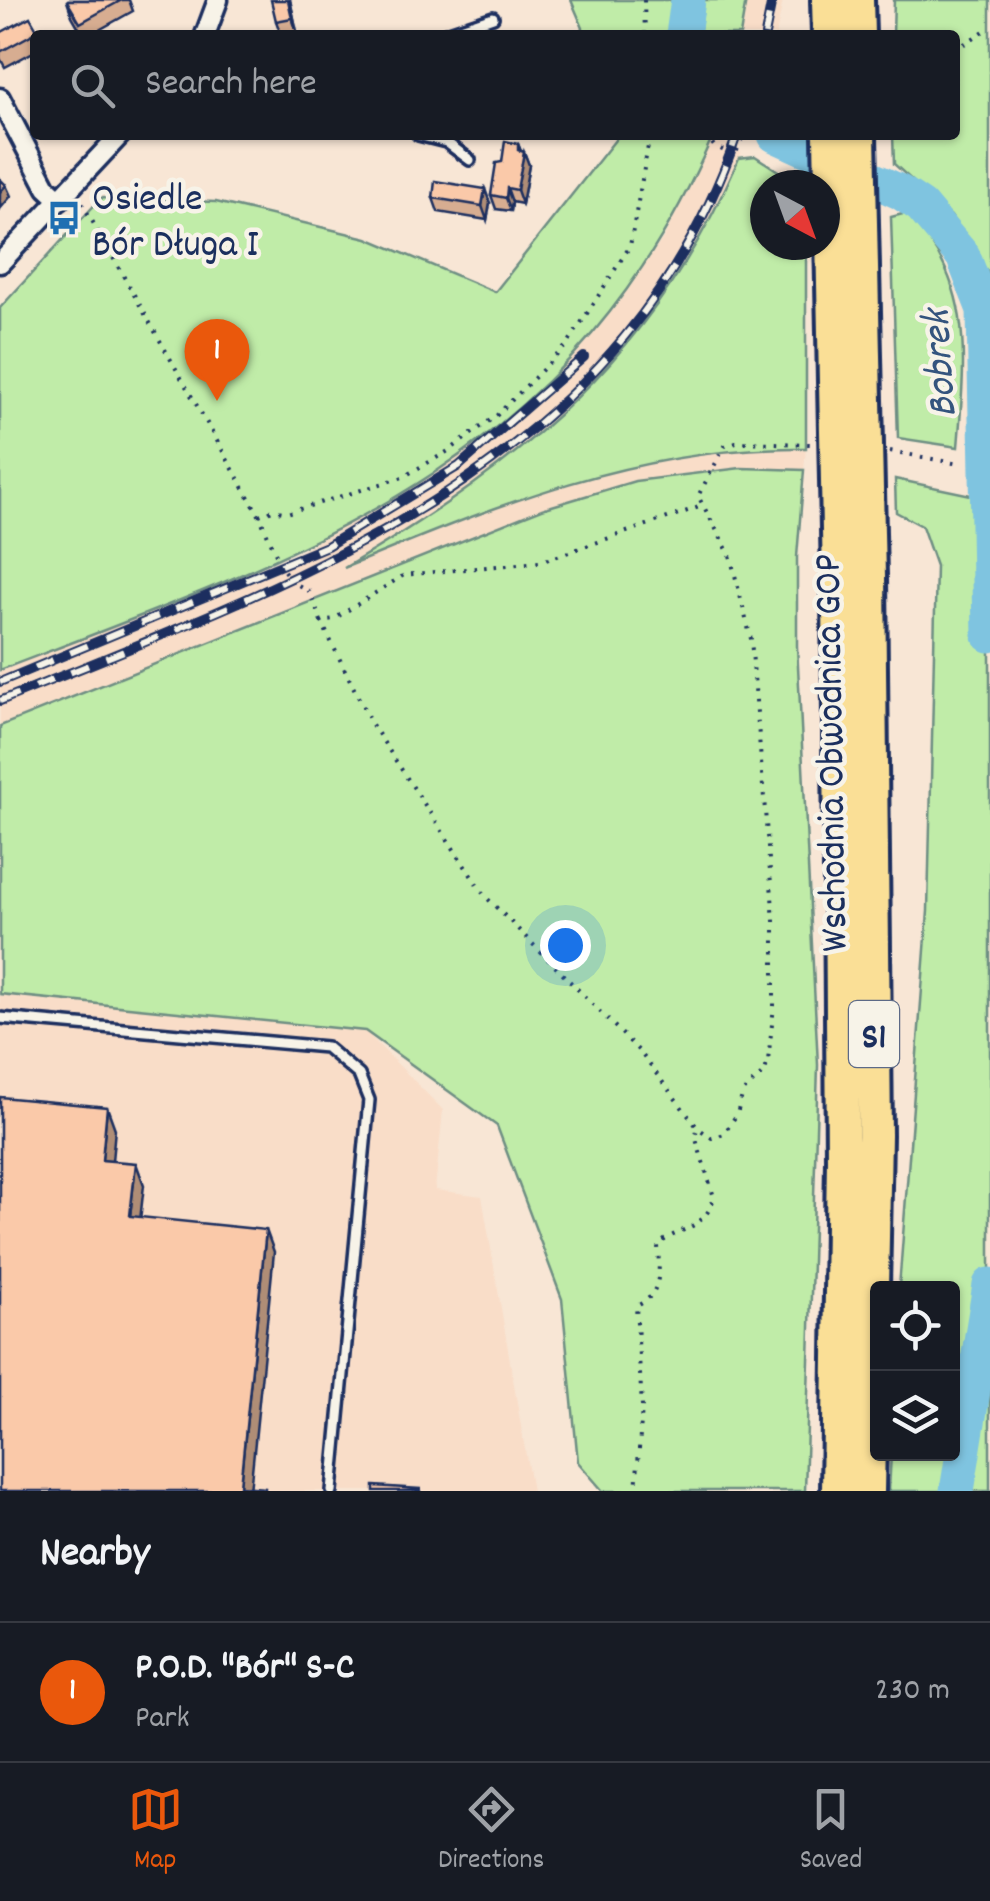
<!DOCTYPE html>
<meta charset="utf-8">
<style>
:root{--surface:#171b24;--page:#20242c;--text:#f1f3f6;--muted:#9ea1a6;--line:#363941;--accent:#ea580c}
body{margin:0;font-family:Dekko,sans-serif;background:var(--page);color:var(--text)}
.controls{position:absolute;right:30px;bottom:30px;display:grid;overflow:hidden;border-radius:10px;box-shadow:0 2px 8px #0004}
.controls button{width:90px;height:90px;display:grid;place-items:center;padding:0;border:0;border-bottom:2px solid var(--line);background:var(--surface);color:var(--text);font:50px sans-serif}
.compass{position:absolute;left:750px;top:170px;width:90px;height:90px;border-radius:50%;background:var(--surface);box-shadow:0 2px 8px #0004;rotate:139deg}
.you{position:absolute;left:565px;top:945px;width:35px;height:35px;margin:-25px;border:8px solid #fff;border-radius:50%;background:#1a73e8;box-shadow:0 0 0 15px #1a73e833}
.badge{display:grid;place-items:center;width:65px;height:65px;border-radius:50%;background:var(--accent);color:#fff;font-size:32px;font-weight:700}
.pin{position:absolute;translate:-50% -82px;filter:drop-shadow(0 2px 5px #0008)}
.pin::after{content:'';position:absolute;top:52px;width:35px;height:30px;background:inherit;clip-path:polygon(0 0,100% 0,50% 100%)}
.list{margin:0;padding:0;list-style:none}
h2{display:flex;justify-content:space-between;align-items:center;height:130px;margin:0;padding:0 40px;font-size:42px}
h2 small{font-size:32px;font-weight:400;color:var(--muted)}
.list li{display:grid;grid-template-columns:65px 1fr auto;gap:30px;align-items:center;box-sizing:border-box;height:140px;padding:0 40px;border-top:2px solid var(--line)}
.list b{display:block;font-size:38px;white-space:nowrap}
.list p{margin:0;font-size:32px;white-space:nowrap;color:var(--muted)}
.list em{font-size:32px;font-style:normal;color:var(--muted)}
.icon{flex:none;width:55px;height:55px;fill:none;stroke:currentColor;stroke-width:2;stroke-linecap:round;stroke-linejoin:round}
.map{position:relative;flex:none;width:990px;height:1491px;overflow:hidden}
.search{position:absolute;background:var(--surface);box-shadow:0 2px 8px #0004;left:30px;right:30px;top:30px;height:110px;display:flex;align-items:center;gap:25px;box-sizing:border-box;padding:0 35px;border-radius:10px;color:var(--muted);font-size:38px}
.sheet{height:270px;background:var(--surface)}
nav{display:flex;justify-content:space-around;align-items:center;box-sizing:border-box;height:140px;border-top:2px solid var(--line);background:var(--surface);font-size:28px;color:var(--muted)}
nav a{display:grid;justify-items:center;gap:5px}
nav .on{color:var(--accent)}
.map>svg:first-child{display:block}
</style>
<div class="map">
<svg width="990" height="1491" viewBox="0 0 990 1491">
<rect width="100%" height="100%" fill="#f8e6d5"/>
<filter id="ink" filterUnits="userSpaceOnUse"><feTurbulence type="fractalNoise" baseFrequency=".01" numOctaves="2"/><feDisplacementMap in="SourceGraphic" scale="20" xChannelSelector="R" yChannelSelector="G"/><feConvolveMatrix kernelMatrix="1 2 1 2 8 2 1 2 1" color-interpolation-filters="sRGB"/></filter>
<g filter="url(#ink)">
<path fill="#f9ddc8" d="M 746,0 L 783,0 L 776,35 L 740,35 Z
M 713,135 L 741,153 L 714,215 L 632,340 L 573,404 L 483,481 L 353,563 L 554,486 L 657,459 L 711,451 L 806,448 L 804,470 L 741,468 L 681,474 L 634,482 L 542,509 L 0,726 L 0,670 L 296,554 L 439,470 L 485,438 L 559,368 L 620,299 L 664,237 Z
M 0,994 L 365,1031 L 443,1110 L 435,1190 L 482,1196 L 532,1491 L 0,1491 Z"/>
<path fill="#c0eca8" stroke="#6e8e83" stroke-width="2.5" d="M 571,0 L 673,0 L 668,35 L 586,35 Z
M 704,0 L 746,0 L 740,35 L 699,35 Z
M 894,0 L 990,0 L 990,276 L 951,216 L 894,164 L 893,135 L 955,135 L 955,35 L 893,35 Z
M 619,135 L 713,135 C 571,466 311,551 0,670 L 0,308 L 101,198 L 216,202 L 367,238 L 495,292 Z
M 755,156 L 800,185 L 765,185 L 765,245 L 806,245 L 806,448 C 641,445 494,506 344,568 C 525,461 654,356 739,158 Z
M 907,213 C 975,283 965,358 958,447 L 898,438 L 891,217 Z
M 741,468 L 804,470 L 797,557 L 797,646 L 818,1065 L 805,1491 L 603,1491 L 578,1462 L 562,1299 L 497,1126 L 365,1031 L 0,994 L 0,726 L 542,509 L 635,481 Z
M 895,479 L 990,499 L 990,1491 L 889,1491 L 891,1454 L 952,1454 L 952,1288 L 899,1288 L 928,911 L 936,566 L 922,526 L 896,512 Z"/>
<g fill="none" stroke-linecap="round" stroke-linejoin="round">
<path stroke="#7fc4e0" stroke-width="35" d="M 683,35 L 688,0
M 775,135 L 900,192 L 921,206 L 963,256 L 984,310 L 990,635
M 957,1491 L 990,1285"/>
<g stroke="#1b2f5e" stroke-width="16">
<path id="lane" d="M 440,35 L 493,17
M 418,135 L 446,142 L 470,160
M 0,1018 L 326,1047 L 359,1075 L 369,1100 L 332,1491"/>
</g>
<g stroke="#1b2f5e" stroke-width="25">
<path id="street" d="M 205,35 L 218,0
M 0,98 L 47,188 L 60,200
M 0,263 L 120,135"/>
</g>
<g stroke="#1b2f5e" stroke-width="40">
<path id="highway" d="M 828,0 L 829,35
M 857,0 L 858,35
M 838,1491 L 843,1159 L 839,579
M 868,1491 L 875,1135 L 869,577"/>
</g>
<path stroke="#1b2f5e" stroke-width="4" stroke-dasharray="2.5 8" stroke-linecap="butt" d="M 644,0 L 645,35
M 955,50 L 990,27
M 706,135 L 714,146 L 735,156 L 743,135
M 82,203 L 259,515 L 282,568 L 291,581 L 309,591 L 321,621 L 334,619 L 404,575 L 540,562 L 702,506
M 890,451 L 959,464
M 259,515 L 273,510 L 287,513 L 403,477 L 450,450 L 497,415 L 567,345 L 630,246 L 650,135
M 321,621 L 371,723 L 484,895 L 639,1051 L 697,1127
M 636,1491 L 642,1407 L 636,1306 C 663,1295 659,1270 658,1245 C 680,1226 705,1231 714,1197 L 695,1136 L 698,1128 L 712,1138 L 724,1134 L 737,1114 L 743,1092 L 765,1071 L 768,1061 L 774,1006 L 774,921 L 751,639 L 730,555 L 698,496 L 725,446 L 736,442 L 811,444"/>
<use href="#lane" stroke="#f7f3e8" stroke-width="9"/>
<use href="#street" stroke="#f7f3e8" stroke-width="18"/>
<use href="#highway" stroke="#fadf96" stroke-width="32"/>
<g stroke="#1b2f5e" stroke-width="10">
<path id="rail" d="M 765,35 L 772,0
M 0,682 L 327,546 L 459,466 L 584,357
M 0,701 C 299,579 620,472 737,135"/>
</g>
<use href="#rail" stroke="#f7f3e8" stroke-width="6" stroke-dasharray="19" stroke-linecap="butt"/>
<g stroke="#1b2f5e" stroke-width="40" stroke-linecap="butt">
<path id="highway-bridge" d="M 830,135 L 839,579
M 859,135 L 869,577"/>
</g>
<use href="#highway-bridge" stroke="#fadf96" stroke-width="32"/>
</g>
<path fill="#d7ad91" stroke="#1b2f5e" stroke-width="2.5" d="M 68,0 L 129,0 L 133,11 L 90,35 L 83,35 L 72,16 L 67,1 Z
M 290,0 L 297,32 L 281,35 L 276,21 Z
M 38,31 L 40,35 L 35,35 L 35,51 L 5,67 L 0,58 L 0,33 Z
M 518,144 L 521,151 L 524,152 L 529,165 L 522,204 L 512,202 L 511,211 L 496,209 L 491,195 L 502,162 Z
M 433,198 L 490,203 L 487,220 L 438,212 Z"/>
<path fill="#af8d76" stroke="#1b2f5e" stroke-width="2.5" d="M 288,0 L 290,0 L 297,32 L 292,18 Z
M 518,144 L 523,157 L 524,152 L 529,165 L 522,204 L 517,190 Z
M 6,185 L 11,196 L 0,209 L 0,192 Z
M 507,188 L 512,202 L 511,211 L 506,198 Z
M 485,189 L 490,203 L 487,220 L 482,206 Z
M 107,1107 L 115,1129 L 110,1182 L 102,1160 Z
M 136,1163 L 144,1185 L 138,1238 L 130,1216 Z
M 266,1230 L 274,1252 L 250,1491 L 240,1486 Z"/>
<path fill="#fac9a9" stroke="#1b2f5e" stroke-width="2.5" d="M 68,0 L 122,0 L 80,23 L 67,1 Z
M 271,0 L 288,0 L 292,18 L 276,21 Z
M 30,17 L 38,31 L 0,52 L 0,33 Z
M 505,141 L 518,144 L 518,150 L 524,152 L 517,190 L 507,188 L 506,198 L 491,195 L 496,163 L 502,162 Z
M 0,179 L 6,185 L 0,192 Z
M 435,181 L 485,189 L 482,206 L 433,198 Z
M 0,1097 L 107,1107 L 102,1160 L 136,1163 L 130,1216 L 266,1230 L 240,1486 L 265,1488 L 265,1491 L 0,1491 Z
M 374,1486 L 420,1489 L 420,1491 L 374,1491 Z"/>
</g>
<defs>
<g id="bus-bare" transform="scale(2.7)"><path d="M-5-6H5V4H4V6H2V4H-2V6H-4V4H-5ZM-3.5-4V0h7V-4ZM-3.5 1.2v1.5H-2V1.2ZM2 1.2v1.5H3.5V1.2Z" fill="#1f6fb2" stroke="#f7f3e8" stroke-width="2.5" paint-order="stroke"/></g>
</defs>
<g fill-rule="evenodd">
<use href="#bus-bare" x="64" y="218"/>
</g>
<g text-anchor="middle" stroke-width="9" stroke-linejoin="round" paint-order="stroke">
<rect fill="#f7f3e8" stroke="#5d6a87" stroke-width="2.5" x="849" y="1001" width="50" height="66" rx="8"/>
<g font-size="38" font-weight="bold" fill="#1b2f5e">
<text x="874" y="1047">S1</text>
</g>
<g font-size="40" fill="#1b2f5e" stroke="#f7f3e8" text-anchor="start">
<text x="92" y="209">Osiedle<tspan x="92" dy="46">Bór Długa I</tspan></text>
</g>
<g font-size="40" fill="#1b2f5e" stroke="#f7f3e8">
<text transform="translate(828 753) rotate(-91)" y="14">Wschodnia Obwodnica GOP</text>
</g>
<g font-size="42" font-style="italic" fill="#34547e" stroke="#f7f3e8">
<text transform="translate(936 364) rotate(-94)" y="15">Bobrek</text>
</g>
</g>
</svg>
<div class="controls">
<button><svg class="icon" aria-label="locate" viewBox="0 0 24 24"><circle cx="12" cy="12" r="6"/><path d="M12 2v4M12 18v4M2 12h4M18 12h4"/></svg></button>
<button><svg class="icon" aria-label="layers" viewBox="0 0 24 24"><path d="M12 4l9 5-9 5-9-5zM3 14l9 5 9-5"/></svg></button>
</div>
<svg class="compass" viewBox="-18 -18 36 36"><path d="M0-13l5 13h-10z" fill="#e53935"/><path d="M0 13l5-13h-10z" fill="#9ea1a6"/></svg>
<div class="you"></div>
<div class="pin badge" style="left:217px;top:401px">1</div>
<div class="search"><svg class="icon" aria-label="search" viewBox="0 0 24 24"><circle cx="10" cy="10" r="6"/><path d="M15 15l6 6"/></svg>Search here</div>
</div>
<section class="sheet">
<h2>Nearby<small></small></h2>
<ul class="list">
<li><span class="badge">1</span><div><b>P.O.D. &quot;Bór&quot; S-C</b><p>Park</p></div><em>230 m</em></li>
</ul>
</section>
<nav>
<a class="on"><svg class="icon" aria-label="map" viewBox="0 0 24 24"><path d="M3 6l6-2 6 2 6-2v14l-6 2-6-2-6 2zM9 4v14M15 6v14"/></svg>Map</a>
<a><svg class="icon" aria-label="directions" viewBox="0 0 24 24"><path d="M12 3l9 9-9 9-9-9zM9 14v-3h6M13 9l2 2-2 2"/></svg>Directions</a>
<a><svg class="icon" aria-label="saved" viewBox="0 0 24 24"><path d="M7 4h10v16l-5-4-5 4z"/></svg>Saved</a>
</nav>
